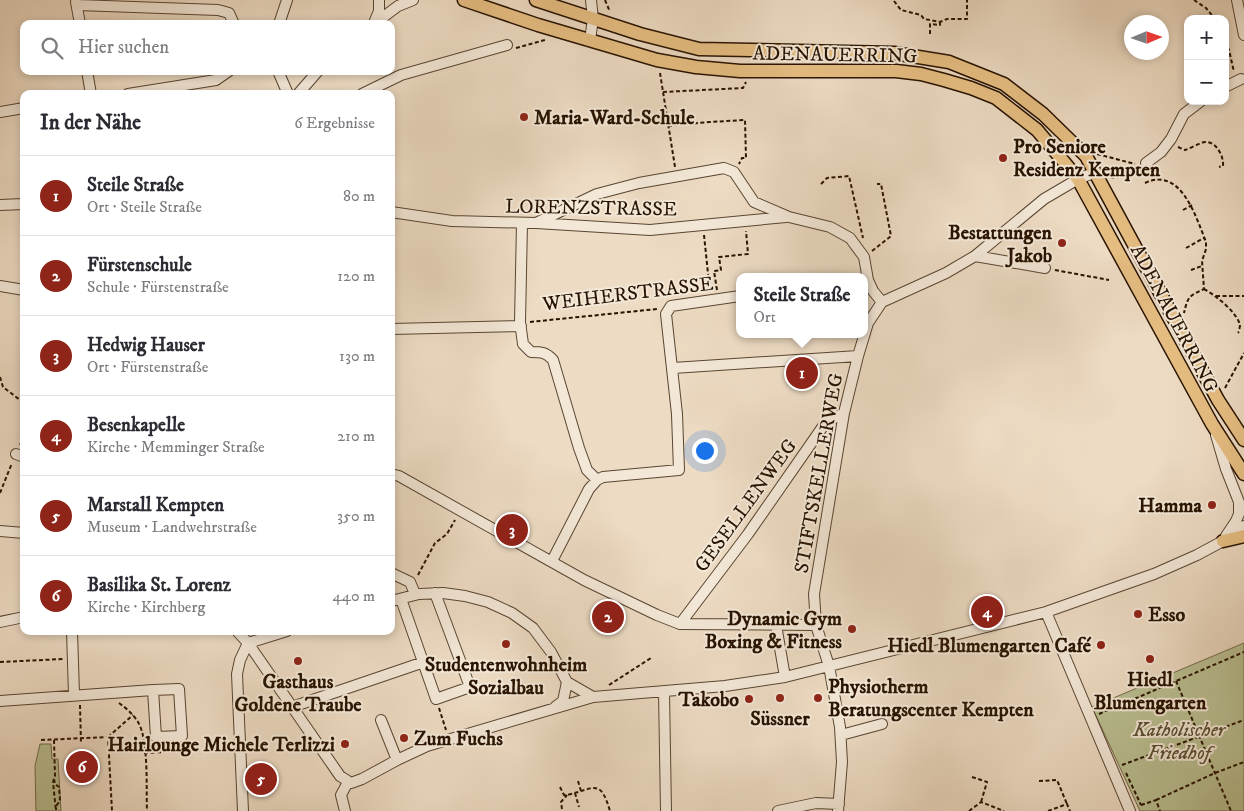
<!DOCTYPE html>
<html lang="de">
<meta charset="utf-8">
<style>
:root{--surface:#fff;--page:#f2f2f3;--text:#2b2b33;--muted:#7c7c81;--line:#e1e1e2;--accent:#8f2418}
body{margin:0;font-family:"IM FELL DW Pica",serif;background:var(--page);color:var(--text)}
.controls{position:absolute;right:15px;top:15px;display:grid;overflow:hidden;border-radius:10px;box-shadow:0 2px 8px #0003}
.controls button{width:45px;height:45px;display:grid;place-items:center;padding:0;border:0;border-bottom:1px solid var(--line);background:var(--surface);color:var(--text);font:25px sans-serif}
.compass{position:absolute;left:1124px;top:15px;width:45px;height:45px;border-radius:50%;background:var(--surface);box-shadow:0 2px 8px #0003;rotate:88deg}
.you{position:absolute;left:704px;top:450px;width:18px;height:18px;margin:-12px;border:4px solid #fff;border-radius:50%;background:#1a73e8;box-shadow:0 0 0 8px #1a73e833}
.badge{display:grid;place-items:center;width:32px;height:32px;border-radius:50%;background:var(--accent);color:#fff;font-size:16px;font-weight:700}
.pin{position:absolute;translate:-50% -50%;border:2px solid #fff;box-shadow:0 1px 5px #0006}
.popup{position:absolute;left:736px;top:273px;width:132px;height:65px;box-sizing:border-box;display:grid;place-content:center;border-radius:10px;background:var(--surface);filter:drop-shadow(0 1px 4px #0005);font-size:16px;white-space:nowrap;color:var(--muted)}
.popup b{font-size:19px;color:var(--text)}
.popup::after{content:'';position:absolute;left:50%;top:100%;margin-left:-10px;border:10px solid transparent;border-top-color:var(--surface)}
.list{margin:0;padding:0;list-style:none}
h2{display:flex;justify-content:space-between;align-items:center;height:65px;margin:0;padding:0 20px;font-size:21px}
h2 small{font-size:16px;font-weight:400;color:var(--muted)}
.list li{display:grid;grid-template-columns:32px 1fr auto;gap:15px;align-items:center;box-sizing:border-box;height:80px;padding:0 20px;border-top:1px solid var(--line)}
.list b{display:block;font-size:19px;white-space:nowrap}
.list p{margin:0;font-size:16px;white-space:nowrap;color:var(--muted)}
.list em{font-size:16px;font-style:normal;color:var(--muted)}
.icon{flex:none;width:28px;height:28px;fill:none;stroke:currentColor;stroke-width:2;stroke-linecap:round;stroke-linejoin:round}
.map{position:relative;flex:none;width:1244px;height:811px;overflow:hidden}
.search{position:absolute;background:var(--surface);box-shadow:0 2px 8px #0003;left:20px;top:20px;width:375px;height:55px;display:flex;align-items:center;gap:12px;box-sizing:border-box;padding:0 18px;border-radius:10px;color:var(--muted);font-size:19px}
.panel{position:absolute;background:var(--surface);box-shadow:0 2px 8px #0003;left:20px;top:90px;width:375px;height:545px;border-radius:10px}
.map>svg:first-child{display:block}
</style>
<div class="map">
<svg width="1244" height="811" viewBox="0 0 1244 811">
<rect width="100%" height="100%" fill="#eddbc3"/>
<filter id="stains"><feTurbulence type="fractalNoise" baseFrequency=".004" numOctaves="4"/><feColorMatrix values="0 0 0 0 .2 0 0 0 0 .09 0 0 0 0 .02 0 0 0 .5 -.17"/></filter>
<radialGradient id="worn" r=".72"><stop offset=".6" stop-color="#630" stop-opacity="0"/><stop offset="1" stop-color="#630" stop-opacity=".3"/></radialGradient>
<path fill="#bac093" stroke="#716a4a" d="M 1244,643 L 1244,811 L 1140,811 L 1092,707 Z
M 40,744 L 51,744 L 52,759 L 58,759 L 61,811 L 36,811 L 35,766 Z"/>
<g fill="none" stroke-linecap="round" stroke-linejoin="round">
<g stroke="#594531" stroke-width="12">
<path id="minor" d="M 1237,0 L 1244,35
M 76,2 L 80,24
M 77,5 L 218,10 L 229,13 L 234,24
M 374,23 L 379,11 L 379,0
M 279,24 L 287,0
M 374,24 L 398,6 L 413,0
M 590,40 L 593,19 L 591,0
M 87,71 L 91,94
M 278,71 L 288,94
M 1225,87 L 1241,79
M 128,94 L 216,80 L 229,71
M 298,94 L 318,71
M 362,94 L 401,75 L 507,45
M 0,112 L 24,108
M 1146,163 L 1161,152 L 1171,139 L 1184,114 L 1201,101
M 0,205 L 24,204
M 391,212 L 452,221 L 536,223 L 650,230 L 786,217
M 522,223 L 520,322 L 523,344 L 531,352 C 541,352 546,352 553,360 L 579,448 L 587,470 L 597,480
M 536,223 L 597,194 L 639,183 L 724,168 L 734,172 L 754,202 L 789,217 L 830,227 L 850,238 L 864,257 L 868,280 L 873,291 L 882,302
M 975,256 L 1045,268
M 0,286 L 24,290
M 391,329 L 521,326
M 673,368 L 858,356
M 1216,435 L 1226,469 L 1239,502 L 1239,514 L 1236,521 L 1226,536
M 16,454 L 24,457
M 391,474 L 399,476 L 584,580 L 657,615 L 680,624 L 816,625
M 0,531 L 24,533
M 552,561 L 589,489 L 597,480 L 603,477 L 679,470 L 677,414 L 666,314 L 671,306 L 740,296
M 391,573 L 410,582 L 415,594
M 401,599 L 436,699 L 470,687 L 435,593
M 391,601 L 419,594 L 443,593 L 465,596 L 488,602 L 512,613 L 533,628 L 551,652 L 567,682 L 593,697
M 1046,612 L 1130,811
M 0,622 L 24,617
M 680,624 L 748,534 L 826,422 L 844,413
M 776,625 L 785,677
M 72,631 L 74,695
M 237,631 L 248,643 L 340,776 L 351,783 L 362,779 L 397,760 L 427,746 L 593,697 L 725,686 L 785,677 L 1046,612 L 1154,574 L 1197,555 L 1223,541 L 1244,526
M 248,643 L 287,631
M 664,692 L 666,811
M 0,701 L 153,690 L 156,737 L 182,736 L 179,689 L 153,690
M 292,707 L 424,662
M 555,707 L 563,701 L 567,682
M 381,720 L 397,760
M 841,735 L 882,724
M 243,811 L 237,674 L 240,660 L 248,643
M 345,811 L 341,795 L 348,782
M 778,811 L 816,803 L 839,804
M 838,811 L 842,762 L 840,727 L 829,666 L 816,625 L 814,594 L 844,413 L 858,356 L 868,323 L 882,302 L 946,273 L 975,256 L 1044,199 L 1078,179 L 1096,172"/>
</g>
<g stroke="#281300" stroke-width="15">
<path id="major" d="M 464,0 L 538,25 L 657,60 L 696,67 L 740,71 L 896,71 L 921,74 L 944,80 L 971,88 L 996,98 L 1037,130 L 1064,162 L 1078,179 L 1212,424 L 1244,474
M 536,0 L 640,34 L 699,49 L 894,53 L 949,62 L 1004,84 L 1043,114 L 1086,156 L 1218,400 L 1244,440
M 1223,541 L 1244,536"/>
</g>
<path stroke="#281300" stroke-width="2" stroke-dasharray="4 2.5" stroke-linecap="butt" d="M 605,0 L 610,12
M 1194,0 L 1206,8 L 1215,19
M 894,1 L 901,10 L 921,15 L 924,19 L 940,22 L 947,19 L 967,19 L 967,0
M 930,34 L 930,24 L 940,25 L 940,23
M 1225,41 L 1229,50 L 1234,72
M 516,48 L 545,40
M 660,73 L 675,167
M 663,92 L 743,88 L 746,82
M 668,126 L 709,122 L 745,120 L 746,158 L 742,158 L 739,164
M 1178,147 L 1185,150 C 1191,148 1199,143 1205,142 C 1216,141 1224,156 1223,166 L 1219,167
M 1097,154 L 1135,164
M 1110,177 L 1115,178 L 1138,167
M 1145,183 C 1181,166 1196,217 1206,242 L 1206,249 L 1202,261 L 1204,289 C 1189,296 1188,296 1184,313
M 821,184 L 827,178 L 849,176 L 863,238
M 1183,210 L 1192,205
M 704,235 L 709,283 L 716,289
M 1186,248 L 1204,238
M 872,251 L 891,236 L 881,184 L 877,184
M 1055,270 L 1109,280
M 1191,270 L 1202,266
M 1204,289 C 1215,295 1237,312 1240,325 C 1240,326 1239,332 1238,333
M 717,290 L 714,271 L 721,270 L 719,257 L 748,254 L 746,231
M 1216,296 L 1244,296
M 530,322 L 657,309
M 0,377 L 3,387 L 24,403
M 1225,388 L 1244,353
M 20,445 L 24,437
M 0,493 L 12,463
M 418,575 L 435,543 L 447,534 L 455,520
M 0,662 L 63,659
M 1176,681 L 1231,811
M 609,685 L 651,658
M 119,703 C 126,708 133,714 138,722 C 149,740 146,789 147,811
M 80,705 L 81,744
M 439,708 L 446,730
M 1099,714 L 1244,652
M 108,737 L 133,715
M 41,740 L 108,737 L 112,811
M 54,740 L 55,776 L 53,782 L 56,811
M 211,750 L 231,749
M 144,753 L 204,750
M 1122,765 L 1244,720
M 1126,773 L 1141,805
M 972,777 L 987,782 L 981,802
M 54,779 L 55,784 L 59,787 L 60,801 L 56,806 L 56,810
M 578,781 L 581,791
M 1039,781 L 1057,780 L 1067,804
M 560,787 L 564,795 L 567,795 C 594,789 600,777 610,811
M 575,793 L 579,807
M 1156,800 L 1215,773 L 1244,762
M 1141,805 L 1156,800 L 1160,811
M 562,809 L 561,802 L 567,795
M 969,811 L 981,802 L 1004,811
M 1048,811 L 1067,804 L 1070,811"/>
<use href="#minor" stroke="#f3e8d8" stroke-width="10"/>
<use href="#major" stroke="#e6be82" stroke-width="12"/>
</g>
<g fill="#8f2418" stroke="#f3e8d8" stroke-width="2">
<circle cx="524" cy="117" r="5"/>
<circle cx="1003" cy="158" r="5"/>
<circle cx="1062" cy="243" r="5"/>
<circle cx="1212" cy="505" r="5"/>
<circle cx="1138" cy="614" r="5"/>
<circle cx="852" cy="629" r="5"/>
<circle cx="506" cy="644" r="5"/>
<circle cx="1101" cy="645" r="5"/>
<circle cx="1150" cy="659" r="5"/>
<circle cx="298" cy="661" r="5"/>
<circle cx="780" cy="698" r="5"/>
<circle cx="818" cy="698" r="5"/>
<circle cx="749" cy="699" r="5"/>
<circle cx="404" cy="738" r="5"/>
<circle cx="345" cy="744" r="5"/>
</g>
<g text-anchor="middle" stroke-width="4" stroke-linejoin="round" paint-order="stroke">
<g font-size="20" fill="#281300" stroke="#f3e8d8">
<text transform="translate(835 54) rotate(1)" y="7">ADENAUERRING</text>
<text transform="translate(591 207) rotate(1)" y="7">LORENZSTRASSE</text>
<text transform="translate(628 293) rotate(-7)" y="7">WEIHERSTRASSE</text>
<text transform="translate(1175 318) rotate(62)" y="7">ADENAUERRING</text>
<text transform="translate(818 473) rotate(-80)" y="7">STIFTSKELLERWEG</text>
<text transform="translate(745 505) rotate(-54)" y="7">GESELLENWEG</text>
</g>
<g font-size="20" font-weight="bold" fill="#281300" stroke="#f3e8d8" text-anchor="end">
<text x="534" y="124" text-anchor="start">Maria-Ward-Schule</text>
<text x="1013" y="153" text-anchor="start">Pro Seniore<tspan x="1013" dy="23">Residenz Kempten</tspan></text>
<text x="1052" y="239">Bestattungen<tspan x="1052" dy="23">Jakob</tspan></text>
<text x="1202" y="512">Hamma</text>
<text x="1148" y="621" text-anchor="start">Esso</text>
<text x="842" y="625">Dynamic Gym<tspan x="842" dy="23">Boxing &amp; Fitness</tspan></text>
<text x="1091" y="652">Hiedl Blumengarten Café</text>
<text x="506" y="671" text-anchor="middle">Studentenwohnheim<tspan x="506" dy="23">Sozialbau</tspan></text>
<text x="1150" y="686" text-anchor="middle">Hiedl<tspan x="1150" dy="23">Blumengarten</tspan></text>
<text x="298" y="688" text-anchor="middle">Gasthaus<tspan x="298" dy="23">Goldene Traube</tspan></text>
<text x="828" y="693" text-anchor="start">Physiotherm<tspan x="828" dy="23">Beratungscenter Kempten</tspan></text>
<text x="739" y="706">Takobo</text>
<text x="780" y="725" text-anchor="middle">Süssner</text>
<text x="414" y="745" text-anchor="start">Zum Fuchs</text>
<text x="335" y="751">Hairlounge Michele Terlizzi</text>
</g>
<g font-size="20" font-style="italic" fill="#5b5033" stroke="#f3e8d8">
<text x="1179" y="736">Katholischer<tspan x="1179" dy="23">Friedhof</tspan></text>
</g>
</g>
<rect width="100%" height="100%" filter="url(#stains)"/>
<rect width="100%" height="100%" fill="url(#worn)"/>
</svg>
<div class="controls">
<button>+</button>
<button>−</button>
</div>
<svg class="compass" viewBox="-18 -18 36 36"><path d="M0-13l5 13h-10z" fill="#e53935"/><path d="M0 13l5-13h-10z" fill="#7c7c81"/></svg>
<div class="you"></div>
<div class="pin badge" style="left:802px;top:373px">1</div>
<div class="popup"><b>Steile Straße</b>Ort</div>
<div class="pin badge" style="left:608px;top:617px">2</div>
<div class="pin badge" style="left:512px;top:530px">3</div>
<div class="pin badge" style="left:987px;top:612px">4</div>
<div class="pin badge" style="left:261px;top:779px">5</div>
<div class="pin badge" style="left:82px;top:767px">6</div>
<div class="search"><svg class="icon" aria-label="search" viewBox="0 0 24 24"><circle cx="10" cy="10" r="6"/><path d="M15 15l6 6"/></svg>Hier suchen</div>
<section class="panel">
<h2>In der Nähe<small>6 Ergebnisse</small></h2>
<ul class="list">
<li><span class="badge">1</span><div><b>Steile Straße</b><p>Ort · Steile Straße</p></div><em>80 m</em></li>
<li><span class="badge">2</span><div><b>Fürstenschule</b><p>Schule · Fürstenstraße</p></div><em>120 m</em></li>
<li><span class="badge">3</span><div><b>Hedwig Hauser</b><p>Ort · Fürstenstraße</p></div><em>130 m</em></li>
<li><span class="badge">4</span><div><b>Besenkapelle</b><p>Kirche · Memminger Straße</p></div><em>210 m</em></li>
<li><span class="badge">5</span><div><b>Marstall Kempten</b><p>Museum · Landwehrstraße</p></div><em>350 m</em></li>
<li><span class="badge">6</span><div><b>Basilika St. Lorenz</b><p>Kirche · Kirchberg</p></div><em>440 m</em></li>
</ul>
</section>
</div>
